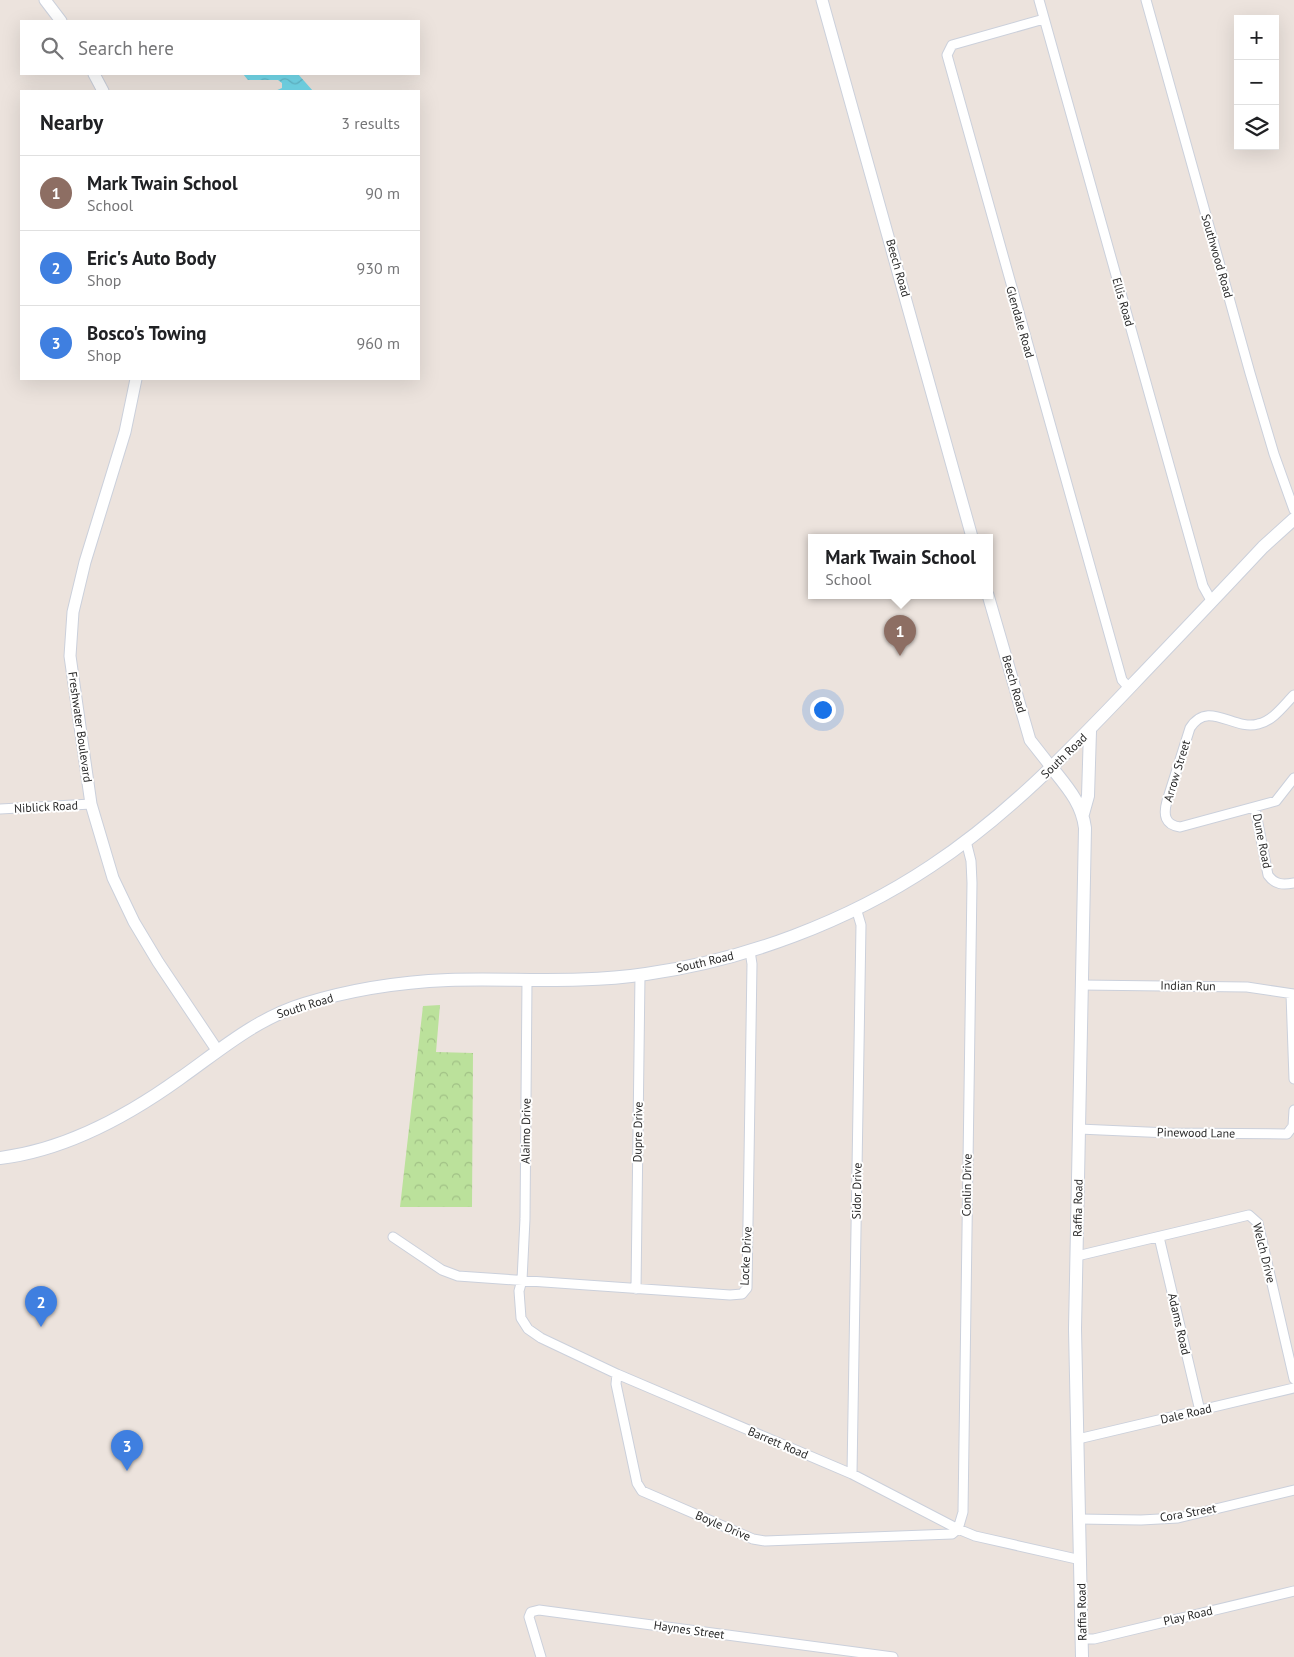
<!DOCTYPE html>
<meta charset="utf-8">
<style>
:root{--surface:#fff;--page:#f6f6f6;--text:#202124;--muted:#757577;--line:#e0e0e0;--accent:#0b8043}
body{margin:0;font-family:"PT Sans",sans-serif;background:var(--page);color:var(--text)}
.controls{position:absolute;right:15px;top:15px;display:grid;overflow:hidden;border-radius:0px;box-shadow:0 5px 20px #0002}
.controls button{width:45px;height:45px;display:grid;place-items:center;padding:0;border:0;border-bottom:1px solid var(--line);background:var(--surface);color:var(--text);font:25px sans-serif}
.you{position:absolute;left:822px;top:709px;width:18px;height:18px;margin:-12px;border:4px solid #fff;border-radius:50%;background:#1a73e8;box-shadow:0 0 0 8px #1a73e833}
.badge{display:grid;place-items:center;width:32px;height:32px;border-radius:50%;background:var(--accent);color:#fff;font-size:16px;font-weight:700}
.pin{position:absolute;translate:-50% -41px;filter:drop-shadow(0 1px 2px #0008)}
.pin::after{content:'';position:absolute;top:26px;width:18px;height:15px;background:inherit;clip-path:polygon(0 0,100% 0,50% 100%)}
.popup{position:absolute;left:808px;top:534px;width:185px;height:65px;box-sizing:border-box;display:grid;place-content:center;border-radius:0px;background:var(--surface);filter:drop-shadow(0 1px 4px #0005);font-size:16px;white-space:nowrap;color:var(--muted)}
.popup b{font-size:19px;color:var(--text)}
.popup::after{content:'';position:absolute;left:50%;top:100%;margin-left:-10px;border:10px solid transparent;border-top-color:var(--surface)}
.list{margin:0;padding:0;list-style:none}
h2{display:flex;justify-content:space-between;align-items:center;height:65px;margin:0;padding:0 20px;font-size:21px}
h2 small{font-size:16px;font-weight:400;color:var(--muted)}
.list li{display:grid;grid-template-columns:32px 1fr auto;gap:15px;align-items:center;box-sizing:border-box;height:75px;padding:0 20px;border-top:1px solid var(--line)}
.list b{display:block;font-size:19px;white-space:nowrap}
.list p{margin:0;font-size:16px;white-space:nowrap;color:var(--muted)}
.list em{font-size:16px;font-style:normal;color:var(--muted)}
.icon{flex:none;width:28px;height:28px;fill:none;stroke:currentColor;stroke-width:2;stroke-linecap:round;stroke-linejoin:round}
.map{position:relative;flex:none;width:1294px;height:1657px;overflow:hidden}
.search{position:absolute;background:var(--surface);box-shadow:0 5px 20px #0002;left:20px;top:20px;width:400px;height:55px;display:flex;align-items:center;gap:12px;box-sizing:border-box;padding:0 18px;border-radius:0px;color:var(--muted);font-size:19px}
.panel{position:absolute;background:var(--surface);box-shadow:0 5px 20px #0002;left:20px;top:90px;width:400px;height:290px;border-radius:0px}
.map>svg:first-child{display:block}
</style>
<div class="map">
<svg width="1294" height="1657" viewBox="0 0 1294 1657">
<defs>
<pattern id="forest-crowns" width="20" height="18" patternUnits="userSpaceOnUse" patternTransform="scale(1.25)"><rect width="20" height="18" fill="#bbe19b"/><path d="M2 6a3 3 0 1 1 6 0M12 15a3 3 0 1 1 6 0" fill="none" stroke="#a1c186"/></pattern>
<pattern id="water-waves" width="16" height="10" patternUnits="userSpaceOnUse" patternTransform="scale(1.25)"><rect width="16" height="10" fill="#73d9eb"/><path d="M0 5q4-4 8 0t8 0" fill="none" stroke="#64baca"/></pattern>
</defs>
<rect width="100%" height="100%" fill="#ece3dd"/>
<path fill="url(#forest-crowns)" d="M 440,1005 L 436,1052 L 473,1053 L 472,1207 L 400,1207 L 423,1006 Z"/>
<path fill="url(#water-waves)" d="M 243,74 L 298,74 L 313,91 L 275,91 L 282,88 L 282,83 L 278,80 L 248,80 Z"/>
<g fill="none" stroke-linecap="round" stroke-linejoin="round">
<g stroke="#cbd0db" stroke-width="11">
<path id="minor" d="M 1039,0 L 1203,586 L 1212,602
M 1146,0 L 1250,373 L 1274,454 L 1294,510
M 1044,19 L 952,45 L 947,55 L 1122,680 L 1129,688
M 1294,695 C 1284,705 1273,721 1258,724 C 1234,731 1208,699 1190,728 L 1167,801 C 1163,815 1165,825 1180,827 L 1276,801 L 1294,778
M 1255,808 L 1268,875 C 1275,885 1283,885 1294,883
M 0,809 L 91,804
M 527,981 L 525,1219 L 522,1280 L 519,1291 L 521,1318 L 528,1329 L 541,1338 L 617,1374 L 852,1474 L 958,1529 L 975,1536 L 1081,1560
M 1081,985 L 1247,987 L 1294,994
M 1291,994 L 1294,1079
M 1079,1129 L 1169,1133 L 1287,1134 L 1293,1126 L 1294,1110
M 393,1237 L 442,1270 L 458,1276 L 730,1295 L 742,1294 L 747,1288 L 752,964 L 750,951
M 1159,1237 L 1200,1411
M 1077,1256 L 1249,1215 L 1258,1223 L 1294,1379
M 636,1289 L 640,975
M 617,1374 L 616,1384 L 637,1483 L 642,1491 L 753,1539 L 765,1541 L 952,1534 L 958,1529 L 963,1512 L 972,883 L 971,861 L 966,841
M 1078,1439 L 1294,1388
M 852,1474 L 861,925 L 856,908
M 1079,1519 L 1141,1520 L 1178,1518 L 1294,1490
M 1082,1639 L 1094,1639 L 1294,1591
M 541,1657 L 529,1617 L 531,1612 L 539,1610 L 893,1657"/>
</g>
<g stroke="#cbd0db" stroke-width="13">
<path id="tertiary" d="M 45,0 L 61,21
M 822,0 L 972,537
M 94,74 L 103,91
M 136,379 L 125,432 L 85,562 L 73,612 L 70,656 L 91,804 L 113,878 L 134,922 L 158,962 L 217,1050
M 988,595 L 1030,740 L 1052,768"/>
</g>
<g stroke="#cbd0db" stroke-width="14">
<path id="secondary" d="M 1052,768 C 1067,787 1082,803 1085,828 L 1075,1329 L 1082,1657
M 1083,814 L 1088,796 L 1090,731
M 0,1158 C 65,1150 126,1117 179,1079 C 219,1051 255,1019 304,1004 C 349,990 401,982 448,980 C 514,978 580,984 646,974 C 745,960 847,922 931,866 C 1007,816 1070,750 1132,685 C 1176,639 1220,593 1263,547 L 1294,519"/>
</g>
<use href="#minor" stroke="#fff" stroke-width="9"/>
<use href="#tertiary" stroke="#fff" stroke-width="11"/>
<use href="#secondary" stroke="#fff" stroke-width="12"/>
</g>
<g text-anchor="middle" stroke-width="4" stroke-linejoin="round" paint-order="stroke">
<g font-size="12" fill="#2a2a2a" stroke="#fff">
<text transform="translate(1217 256) rotate(74)" y="4">Southwood Road</text>
<text transform="translate(898 268) rotate(74)" y="4">Beech Road</text>
<text transform="translate(1123 302) rotate(74)" y="4">Ellis Road</text>
<text transform="translate(1020 322) rotate(74)" y="4">Glendale Road</text>
<text transform="translate(1014 684) rotate(74)" y="4">Beech Road</text>
<text transform="translate(80 727) rotate(82)" y="4">Freshwater Boulevard</text>
<text transform="translate(1064 756) rotate(-44)" y="4">South Road</text>
<text transform="translate(1177 771) rotate(-73)" y="4">Arrow Street</text>
<text transform="translate(46 807) rotate(-3)" y="4">Niblick Road</text>
<text transform="translate(1262 841) rotate(79)" y="4">Dune Road</text>
<text transform="translate(705 962) rotate(-13)" y="4">South Road</text>
<text transform="translate(1188 986) rotate(1)" y="4">Indian Run</text>
<text transform="translate(305 1006) rotate(-17)" y="4">South Road</text>
<text transform="translate(526 1131) rotate(-89)" y="4">Alaimo Drive</text>
<text transform="translate(638 1132) rotate(-89)" y="4">Dupre Drive</text>
<text transform="translate(1196 1133) rotate(1)" y="4">Pinewood Lane</text>
<text transform="translate(967 1185) rotate(-89)" y="4">Conlin Drive</text>
<text transform="translate(857 1191) rotate(-89)" y="4">Sidor Drive</text>
<text transform="translate(1078 1208) rotate(-89)" y="4">Raffia Road</text>
<text transform="translate(1264 1253) rotate(76)" y="4">Welch Drive</text>
<text transform="translate(746 1256) rotate(-87)" y="4">Locke Drive</text>
<text transform="translate(1179 1324) rotate(77)" y="4">Adams Road</text>
<text transform="translate(1186 1414) rotate(-13)" y="4">Dale Road</text>
<text transform="translate(778 1443) rotate(23)" y="4">Barrett Road</text>
<text transform="translate(1188 1513) rotate(-10)" y="4">Cora Street</text>
<text transform="translate(723 1526) rotate(23)" y="4">Boyle Drive</text>
<text transform="translate(1082 1612) rotate(-91)" y="4">Raffia Road</text>
<text transform="translate(1188 1616) rotate(-13)" y="4">Play Road</text>
<text transform="translate(689 1630) rotate(8)" y="4">Haynes Street</text>
</g>
</g>
</svg>
<div class="controls">
<button>+</button>
<button>−</button>
<button><svg class="icon" aria-label="layers" viewBox="0 0 24 24"><path d="M12 4l9 5-9 5-9-5zM3 14l9 5 9-5"/></svg></button>
</div>
<div class="you"></div>
<div class="pin badge" style="left:900px;top:656px;background:#8d6e63">1</div>
<div class="popup"><b>Mark Twain School</b>School</div>
<div class="pin badge" style="left:41px;top:1327px;background:#3f7fe0">2</div>
<div class="pin badge" style="left:127px;top:1471px;background:#3f7fe0">3</div>
<div class="search"><svg class="icon" aria-label="search" viewBox="0 0 24 24"><circle cx="10" cy="10" r="6"/><path d="M15 15l6 6"/></svg>Search here</div>
<section class="panel">
<h2>Nearby<small>3 results</small></h2>
<ul class="list">
<li><span class="badge" style="background:#8d6e63">1</span><div><b>Mark Twain School</b><p>School</p></div><em>90 m</em></li>
<li><span class="badge" style="background:#3f7fe0">2</span><div><b>Eric's Auto Body</b><p>Shop</p></div><em>930 m</em></li>
<li><span class="badge" style="background:#3f7fe0">3</span><div><b>Bosco's Towing</b><p>Shop</p></div><em>960 m</em></li>
</ul>
</section>
</div>
